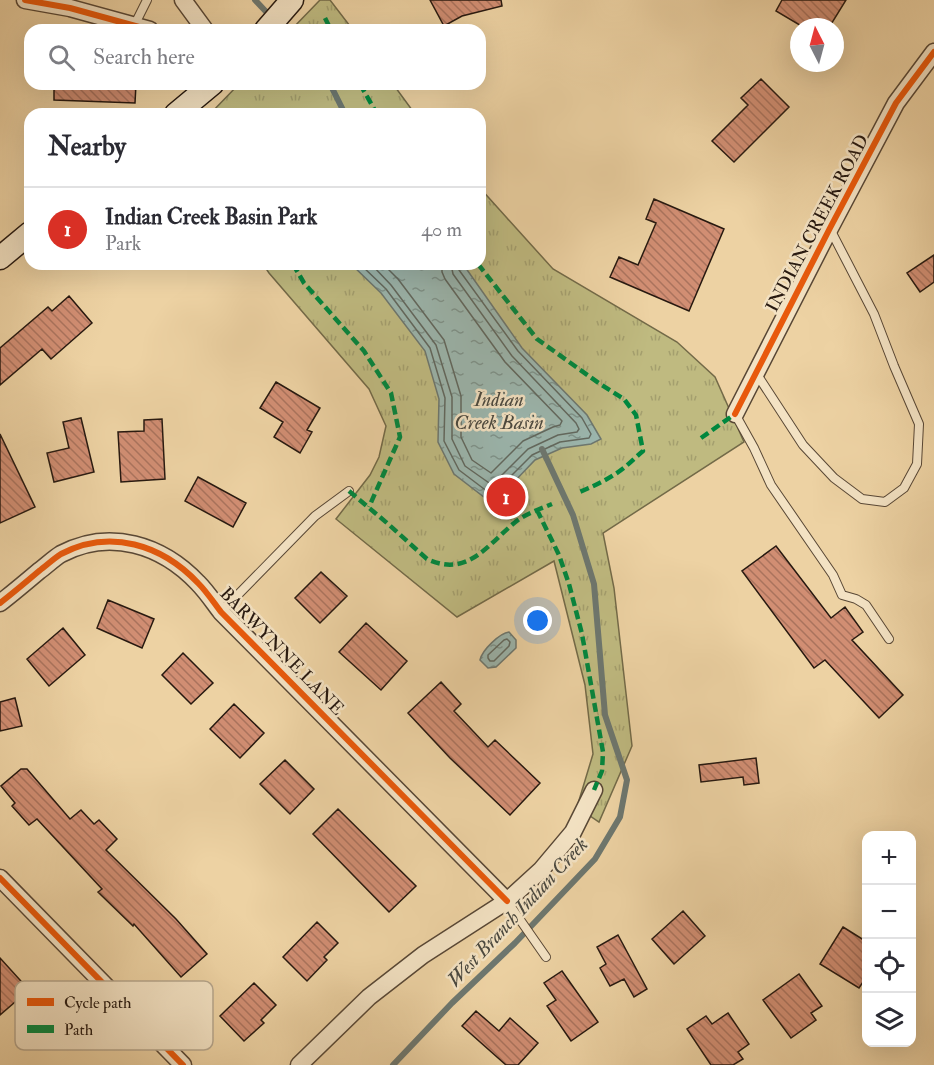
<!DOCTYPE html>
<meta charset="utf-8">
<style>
:root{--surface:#fff;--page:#f7f7f7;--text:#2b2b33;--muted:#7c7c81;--line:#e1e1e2;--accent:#d93025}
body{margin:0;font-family:"IM FELL Double Pica",serif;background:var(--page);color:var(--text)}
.controls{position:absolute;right:18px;bottom:18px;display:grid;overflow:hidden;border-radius:12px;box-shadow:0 6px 24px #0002}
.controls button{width:54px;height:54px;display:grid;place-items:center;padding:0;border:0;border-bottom:2px solid var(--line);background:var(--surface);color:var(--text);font:30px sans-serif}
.compass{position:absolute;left:790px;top:18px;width:54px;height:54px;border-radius:50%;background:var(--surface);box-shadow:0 6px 24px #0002;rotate:354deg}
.you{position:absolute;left:538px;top:621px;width:21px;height:21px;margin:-15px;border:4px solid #fff;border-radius:50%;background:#1a73e8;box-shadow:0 0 0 9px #1a73e833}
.badge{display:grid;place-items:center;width:39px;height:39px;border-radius:50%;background:var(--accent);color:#fff;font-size:20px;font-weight:700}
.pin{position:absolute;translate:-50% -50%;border:3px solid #fff;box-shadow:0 2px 6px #0006}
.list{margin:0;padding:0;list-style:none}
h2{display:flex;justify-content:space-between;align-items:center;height:78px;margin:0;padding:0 24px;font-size:26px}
h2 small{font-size:20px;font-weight:400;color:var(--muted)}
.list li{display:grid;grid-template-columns:39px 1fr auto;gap:18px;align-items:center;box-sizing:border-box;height:84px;padding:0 24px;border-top:2px solid var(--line)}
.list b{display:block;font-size:22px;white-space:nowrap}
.list p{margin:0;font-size:20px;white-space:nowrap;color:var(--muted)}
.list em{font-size:20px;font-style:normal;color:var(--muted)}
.icon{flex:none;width:33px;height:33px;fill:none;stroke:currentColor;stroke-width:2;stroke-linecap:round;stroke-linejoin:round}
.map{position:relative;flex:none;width:934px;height:1065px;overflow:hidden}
.search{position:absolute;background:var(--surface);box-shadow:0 6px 24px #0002;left:24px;top:24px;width:462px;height:66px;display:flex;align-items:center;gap:15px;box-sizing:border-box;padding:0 21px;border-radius:18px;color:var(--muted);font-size:22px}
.panel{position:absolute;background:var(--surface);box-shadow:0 6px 24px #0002;left:24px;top:108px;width:462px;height:162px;border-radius:18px}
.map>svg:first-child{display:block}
</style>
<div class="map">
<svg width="934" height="1065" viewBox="0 0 934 1065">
<defs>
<pattern id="park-tufts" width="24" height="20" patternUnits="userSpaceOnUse" patternTransform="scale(1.5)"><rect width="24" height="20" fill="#bfba80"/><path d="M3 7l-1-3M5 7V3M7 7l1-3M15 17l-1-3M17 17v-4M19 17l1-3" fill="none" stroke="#a49f6e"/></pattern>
<pattern id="water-ripples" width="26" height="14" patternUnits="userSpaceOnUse" patternTransform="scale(1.5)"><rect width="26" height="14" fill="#9bb6ae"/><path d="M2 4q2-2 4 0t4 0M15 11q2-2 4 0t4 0" fill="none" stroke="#7e938c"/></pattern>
<pattern id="building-back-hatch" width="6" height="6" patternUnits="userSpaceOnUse" patternTransform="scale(1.5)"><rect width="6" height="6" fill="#d18e73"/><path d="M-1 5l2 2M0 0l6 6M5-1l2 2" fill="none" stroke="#aa735d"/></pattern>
</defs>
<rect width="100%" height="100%" fill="#edd2a3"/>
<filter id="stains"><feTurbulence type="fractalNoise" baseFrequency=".00333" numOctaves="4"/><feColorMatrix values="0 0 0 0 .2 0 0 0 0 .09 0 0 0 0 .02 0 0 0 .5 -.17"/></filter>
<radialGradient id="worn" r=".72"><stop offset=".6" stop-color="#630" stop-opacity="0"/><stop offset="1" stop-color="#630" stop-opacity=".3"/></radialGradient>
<path fill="url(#park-tufts)" stroke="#736a48" stroke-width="1.5" d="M 320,0 L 330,0 L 353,30 L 291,30 Z
M 239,84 L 393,84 L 415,114 L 210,114 Z
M 480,188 L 553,269 L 677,342 L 715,377 L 744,442 L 603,533 L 614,588 L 632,746 L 599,822 L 577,807 L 593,754 L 585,685 L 554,561 L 457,617 L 336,519 L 370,475 L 379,457 L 386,426 L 369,389 L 269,273 L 263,264 L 480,264 Z"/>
<path fill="url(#water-ripples)" stroke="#6d776f" stroke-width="1.5" d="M 351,264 L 463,264 L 522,348 L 587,415 L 601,439 L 591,444 L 562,448 L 535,460 L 493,504 L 454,474 L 438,442 L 439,399 L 425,351 L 381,293 Z
M 509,632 L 516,640 L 516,648 L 496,667 L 488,668 L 480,660 C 482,650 500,633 509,632 Z"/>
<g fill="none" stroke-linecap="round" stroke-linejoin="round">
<path stroke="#61685f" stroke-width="1.5" d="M 360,264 L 386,289 L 430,348 L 445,398 L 444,441 L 459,470 L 492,495 L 532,455 L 560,442 L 589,438 L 591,434 L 582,418 L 518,351 L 459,270 L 458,264
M 371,264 L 391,285 L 436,345 L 452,397 L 452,439 L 465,466 L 492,485 L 528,449 L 558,435 L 577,432 L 579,429 L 576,423 L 512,356 L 453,274 L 451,264
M 383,264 L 398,279 L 444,340 L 461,396 L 461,437 L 472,460 L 491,473 L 523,441 L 553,427 L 560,425 L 562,421 L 505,362 L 445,279 L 442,272 L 442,264
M 507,639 L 510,642 L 509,646 L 494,661 L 490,661 L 488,658 L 488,655 L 504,640 Z"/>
<path stroke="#6d776f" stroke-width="6" d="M 255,0 L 271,17
M 330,84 L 345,114
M 393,1065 L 452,1003 L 515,943 L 595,859 L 620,817 L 627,780 L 605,715 L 594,584 L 573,515 L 542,449"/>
</g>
<path fill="url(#building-back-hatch)" stroke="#271910" stroke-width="1.5" d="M 430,0 L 501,0 L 502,6 L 462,16 L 444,26 Z
M 782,0 L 846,0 L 830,26 L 822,21 L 819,27 L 803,27 L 776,11 Z
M 761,79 L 789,107 L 734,162 L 712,141 L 748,105 L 741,98 Z
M 54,84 L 136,84 L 135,103 L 54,100 Z
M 654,199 L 724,229 L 689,311 L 610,277 L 619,257 L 638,265 L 656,223 L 646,219 Z
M 934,255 L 934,282 L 920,292 L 907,273 Z
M 69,296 L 92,323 L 51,359 L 42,349 L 0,385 L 0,348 L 48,307 L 52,311 Z
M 276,382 L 320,408 L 307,430 L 312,432 L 300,453 L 274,437 L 283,422 L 260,408 Z
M 81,418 L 94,472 L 54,482 L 47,453 L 69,448 L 63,422 Z
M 162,419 L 165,479 L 121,482 L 118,432 L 144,431 L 144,420 Z
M 0,434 L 35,507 L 0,523 Z
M 198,477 L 246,503 L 233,527 L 185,501 Z
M 776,546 L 831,618 L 845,607 L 863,632 L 852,640 L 903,695 L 879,718 L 825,660 L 814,668 L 742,571 Z
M 321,572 L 347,596 L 320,623 L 295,598 Z
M 108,600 L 154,619 L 142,648 L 97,628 Z
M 366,623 L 407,661 L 381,690 L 339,652 Z
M 63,628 L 85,655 L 49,686 L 27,659 Z
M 183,653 L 213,683 L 191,704 L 162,675 Z
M 441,682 L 461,704 L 454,711 L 488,747 L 495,740 L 540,783 L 510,815 L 450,758 L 408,713 Z
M 15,698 L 22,726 L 0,731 L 0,702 Z
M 234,704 L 264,733 L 240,758 L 210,729 Z
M 756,758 L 759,783 L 744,785 L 743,777 L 701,782 L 699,765 Z
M 285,760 L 314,789 L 290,814 L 260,784 Z
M 21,769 L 27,769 L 70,819 L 81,810 L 94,824 L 99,820 L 117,839 L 106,850 L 176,919 L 207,954 L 181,977 L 134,924 L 133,926 L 98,892 L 102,889 L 37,819 L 29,825 L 12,806 L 15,803 L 1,786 Z
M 338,809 L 416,886 L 389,912 L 313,834 Z
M 683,911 L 705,936 L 674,964 L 652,939 Z
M 317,922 L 338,943 L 324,957 L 327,960 L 307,981 L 283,957 Z
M 843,927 L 867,942 L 867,976 L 859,988 L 820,964 Z
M 618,935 L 647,989 L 634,997 L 624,979 L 610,986 L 600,968 L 606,964 L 597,947 Z
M 0,958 L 29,990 L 0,1015 Z
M 562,971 L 598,1022 L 571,1041 L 547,1006 L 556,1000 L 544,983 Z
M 799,974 L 822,1006 L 811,1013 L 816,1020 L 791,1038 L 763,1000 Z
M 254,983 L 276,1005 L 261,1020 L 264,1023 L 244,1041 L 220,1016 Z
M 476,1011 L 499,1031 L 510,1018 L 538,1043 L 518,1065 L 506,1065 L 462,1026 Z
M 728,1013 L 749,1044 L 738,1052 L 743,1059 L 733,1065 L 711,1065 L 687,1029 L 706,1016 L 712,1024 Z"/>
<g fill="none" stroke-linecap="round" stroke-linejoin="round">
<g stroke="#584735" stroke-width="10">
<path id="lane" d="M 134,26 L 147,0
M 756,373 L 803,445 L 834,478 L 862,499 L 885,502 L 904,488 L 917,464 L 919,424 L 894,366 L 874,314 L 830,229
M 735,414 L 754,448 L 771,485 L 833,575 L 842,595 L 856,599 L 866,605 L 889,639
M 221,612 L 315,516 L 349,491
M 507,901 L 546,957"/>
</g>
<g stroke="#584735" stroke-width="19">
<path id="street" d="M 25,0 L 70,8 L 150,30
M 183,0 L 205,30
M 735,414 L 830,228 L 896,103 L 934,52
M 0,603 C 13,593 26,582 39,571 C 46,566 53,559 61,554 C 110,528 162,545 198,583 C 207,592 214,603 221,612 L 507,901
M 0,878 L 183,1065
M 299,1065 L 369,997 L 423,955 L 507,901 L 541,870 L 573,832 L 594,790"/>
</g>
<g stroke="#271910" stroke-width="25">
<path id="secondary" d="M 266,30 L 292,0
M 176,114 L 212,84
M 0,258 L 30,233"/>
</g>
<use href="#lane" stroke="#f3e2c3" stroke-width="8"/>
<use href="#street" stroke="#f3e2c3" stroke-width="16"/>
<use href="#secondary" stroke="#f3e2c3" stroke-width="22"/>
<path stroke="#00873e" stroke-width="4.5" stroke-dasharray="9 4.5" stroke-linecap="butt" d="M 325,18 L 331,30
M 360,84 L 377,114
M 293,264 L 304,283 L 364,351 L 391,393 L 400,437 L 369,507
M 478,264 L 537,339 L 600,384 L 624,399 L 636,415 L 643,451 C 637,456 631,462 625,467 C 610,479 594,486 577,493
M 701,438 L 735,414
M 349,491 L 387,523 L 427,559 C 469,579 489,542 518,520 C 528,513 540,509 552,504
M 537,510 L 559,555 L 569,584 L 582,634 L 603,752 L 602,771 L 594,790"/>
<g stroke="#f3e2c3" stroke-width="10">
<path id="cycleway" d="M 25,0 L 70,8 L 150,30
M 735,414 L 830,228 L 896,103 L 934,52
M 0,603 C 13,593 26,582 39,571 C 46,566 53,559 61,554 C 110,528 162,545 198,583 C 207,592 214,603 221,612 L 507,901
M 0,878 L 183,1065"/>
</g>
<use href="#cycleway" stroke="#e8590c" stroke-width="6"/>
</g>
<g text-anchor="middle" stroke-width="5" stroke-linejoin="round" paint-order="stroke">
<g font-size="18" fill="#271910" stroke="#f3e2c3">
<text transform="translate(817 223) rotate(-62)" y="6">INDIAN CREEK ROAD</text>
<text transform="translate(282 651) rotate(46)" y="6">BARWYNNE LANE</text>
</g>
<g font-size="20" font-style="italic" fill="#4a483f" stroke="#f3e2c3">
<text x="499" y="406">Indian<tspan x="499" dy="23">Creek Basin</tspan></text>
<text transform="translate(517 912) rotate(-47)" y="7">West Branch Indian Creek</text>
</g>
</g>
<rect x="15" y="981" width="198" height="69" rx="9" fill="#f3e2c3" stroke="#b6a68d" stroke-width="1.5"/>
<rect x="27" y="998" width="27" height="8" fill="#e8590c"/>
<rect x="27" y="1025" width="27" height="8" fill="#00873e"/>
<g font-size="16" fill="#271910">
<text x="64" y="1008">Cycle path</text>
<text x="64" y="1035">Path</text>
</g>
<rect width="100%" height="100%" filter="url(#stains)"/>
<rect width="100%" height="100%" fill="url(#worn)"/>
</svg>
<div class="controls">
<button>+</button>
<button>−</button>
<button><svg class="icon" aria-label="locate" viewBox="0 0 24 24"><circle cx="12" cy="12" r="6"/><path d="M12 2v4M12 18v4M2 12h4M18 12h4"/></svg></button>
<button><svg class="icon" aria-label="layers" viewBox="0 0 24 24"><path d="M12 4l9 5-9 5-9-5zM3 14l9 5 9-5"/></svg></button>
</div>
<svg class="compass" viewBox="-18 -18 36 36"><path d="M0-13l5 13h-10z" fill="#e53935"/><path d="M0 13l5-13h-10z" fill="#7c7c81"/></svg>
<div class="you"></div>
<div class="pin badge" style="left:506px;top:497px">1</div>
<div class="search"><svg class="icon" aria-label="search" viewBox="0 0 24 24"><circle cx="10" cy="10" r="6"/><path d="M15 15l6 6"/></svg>Search here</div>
<section class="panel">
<h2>Nearby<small></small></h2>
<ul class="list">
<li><span class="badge">1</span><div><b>Indian Creek Basin Park</b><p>Park</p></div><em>40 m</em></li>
</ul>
</section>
</div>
